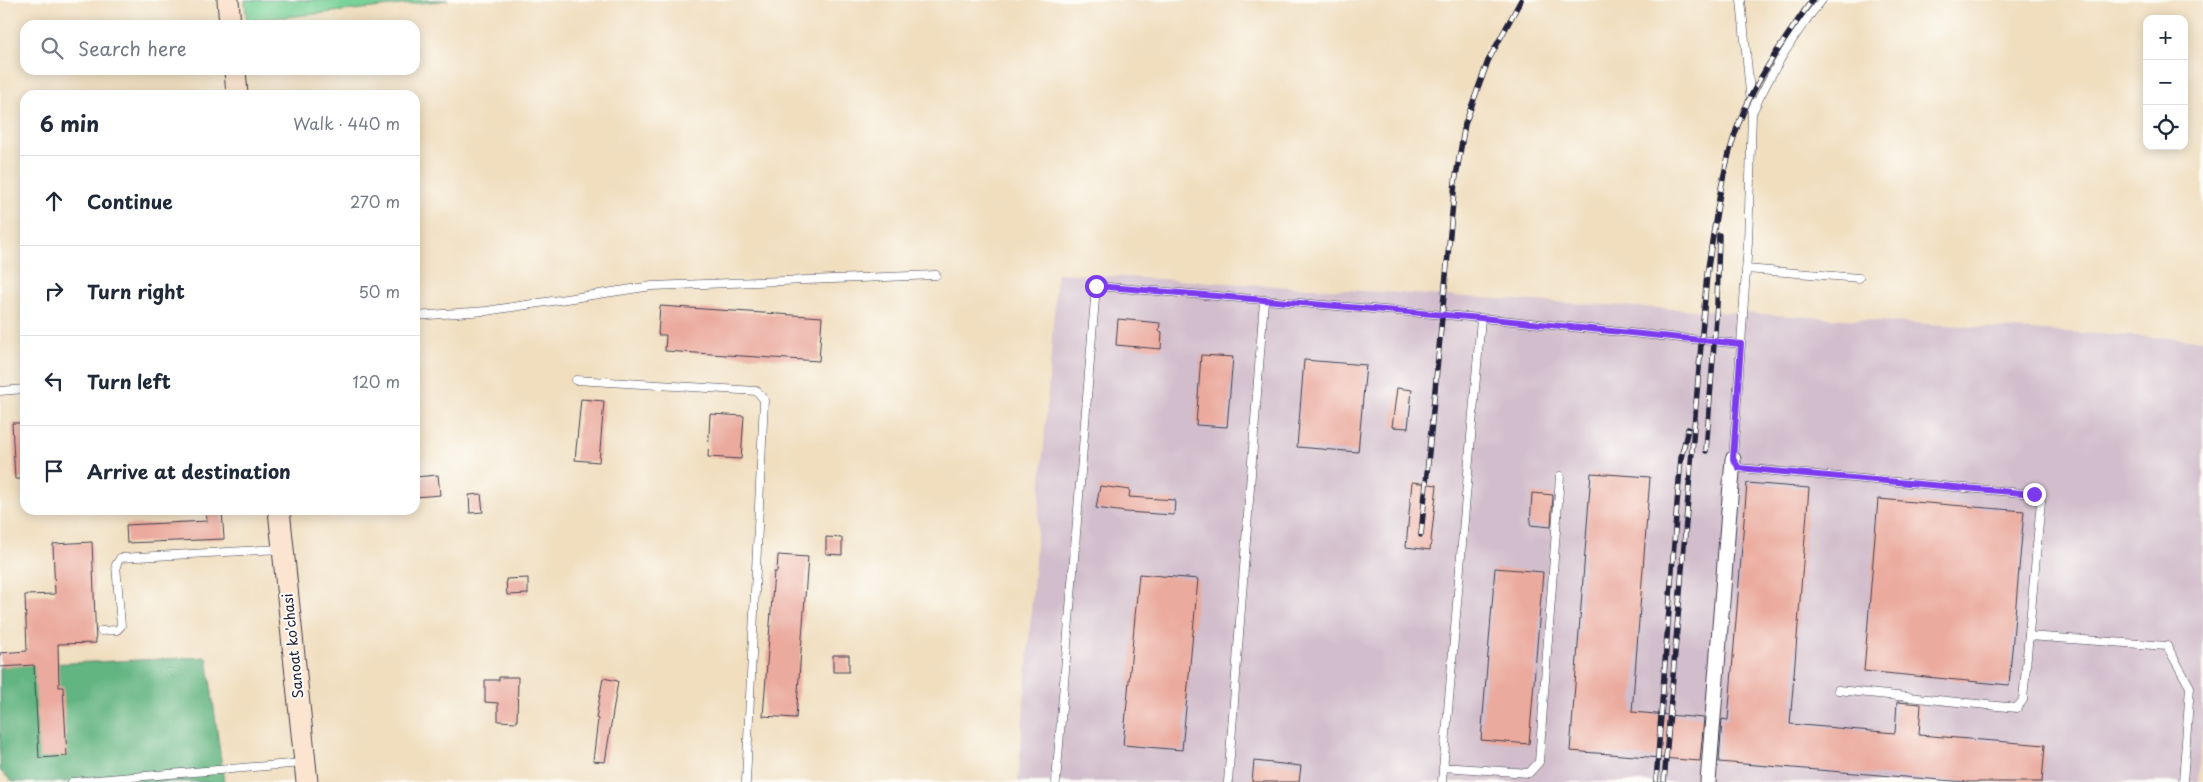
<!DOCTYPE html>
<meta charset="utf-8">
<style>
:root{--surface:#fff;--page:#f6f6f7;--text:#1f2937;--muted:#747a83;--line:#e0e1e3}
body{margin:0;font-family:"Playpen Sans",sans-serif;background:var(--page);color:var(--text)}
.controls{position:absolute;right:15px;top:15px;display:grid;overflow:hidden;border-radius:10px;box-shadow:0 2px 12px #0003}
.controls button{width:45px;height:45px;display:grid;place-items:center;padding:0;border:0;border-bottom:1px solid var(--line);background:var(--surface);color:var(--text);font:25px sans-serif}
.stop{position:absolute;width:15px;height:15px;margin:-11px;border:4px solid #7c3aed;border-radius:50%;background:#fff}
.stop.end{background:#7c3aed;border-color:#fff;box-shadow:0 1px 5px #0008}
.list{margin:0;padding:0;list-style:none}
h2{display:flex;justify-content:space-between;align-items:center;height:65px;margin:0;padding:0 20px;font-size:21px}
h2 small{font-size:16px;font-weight:400;color:var(--muted)}
.list li{display:grid;grid-template-columns:32px 1fr auto;gap:15px;align-items:center;box-sizing:border-box;height:90px;padding:0 20px;border-top:1px solid var(--line)}
.list b{display:block;font-size:19px;white-space:nowrap}
.list em{font-size:16px;font-style:normal;color:var(--muted)}
.icon{flex:none;width:28px;height:28px;fill:none;stroke:currentColor;stroke-width:2;stroke-linecap:round;stroke-linejoin:round}
.map{position:relative;flex:none;width:2203px;height:782px;overflow:hidden}
.search{position:absolute;background:var(--surface);box-shadow:0 2px 12px #0003;left:20px;top:20px;width:400px;height:55px;display:flex;align-items:center;gap:12px;box-sizing:border-box;padding:0 18px;border-radius:15px;color:var(--muted);font-size:19px}
.panel{position:absolute;background:var(--surface);box-shadow:0 2px 12px #0003;left:20px;top:90px;width:400px;height:425px;border-radius:15px}
.map>svg:first-child{display:block}
</style>
<div class="map">
<svg width="2203" height="782" viewBox="0 0 2203 782">
<rect width="100%" height="100%" fill="#fdfcf7"/>
<filter id="ink" filterUnits="userSpaceOnUse"><feTurbulence type="fractalNoise" baseFrequency=".02" numOctaves="2"/><feDisplacementMap in="SourceGraphic" scale="10" xChannelSelector="R" yChannelSelector="G"/><feConvolveMatrix kernelMatrix="1 2 1 2 8 2 1 2 1" color-interpolation-filters="sRGB"/></filter>
<filter id="wash" filterUnits="userSpaceOnUse"><feTurbulence type="fractalNoise" baseFrequency=".0096" numOctaves="4" result="noise"/><feDisplacementMap in="SourceGraphic" scale="20" xChannelSelector="R" yChannelSelector="G"/><feGaussianBlur stdDeviation="1.12" result="paint"/><feColorMatrix in="noise" values="0 0 0 0 0 0 0 0 0 0 0 0 0 0 0 0 0 1.4 0 .05"/><feComposite in="paint" operator="in"/></filter>
<g filter="url(#wash)">
<rect width="100%" height="100%" fill="#f0debf"/>
<path fill="#d1bdcb" d="M 1057,273 L 2203,340 L 2203,722 L 2198,782 L 1018,782 Z"/>
<path fill="#79d297" stroke="#4e7a69" d="M 245,0 L 448,0 L 247,21 Z"/>
<path fill="#62b480" stroke="#426b5e" d="M 207,657 L 224,782 L 13,782 L 0,771 L 0,666 Z"/>
<g id="blocks">
<path fill="#ebaa9e" d="M 660,306 L 822,317 L 819,361 L 665,351 L 666,335 L 658,335 Z
M 1118,319 L 1160,323 L 1159,331 L 1162,332 L 1161,349 L 1116,345 Z
M 1201,355 L 1233,357 L 1227,427 L 1196,425 Z
M 1304,360 L 1366,365 L 1358,452 L 1297,447 Z
M 1397,388 L 1412,390 L 1408,428 L 1392,427 Z
M 581,399 L 604,401 L 599,462 L 575,460 Z
M 710,414 L 744,416 L 741,459 L 708,457 Z
M 12,423 L 25,423 L 25,479 L 15,479 Z
M 1591,473 L 1650,477 L 1632,712 L 1704,718 L 1700,761 L 1570,751 Z
M 438,475 L 440,495 L 415,497 L 415,477 Z
M 1412,482 L 1437,485 L 1430,550 L 1406,547 Z
M 1747,483 L 1809,488 L 1790,724 L 1895,733 L 1897,702 L 1921,704 L 1919,735 L 2045,745 L 2042,782 L 1966,782 L 1719,762 L 1722,719 L 1728,720 Z
M 1100,486 L 1130,490 L 1129,497 L 1175,500 L 1174,515 L 1125,512 L 1096,508 Z
M 1532,493 L 1553,495 L 1551,527 L 1530,525 Z
M 481,494 L 483,512 L 470,513 L 469,495 Z
M 1878,499 L 2024,511 L 2009,685 L 1864,671 Z
M 206,510 L 222,510 L 224,539 L 127,543 L 126,525 L 207,521 Z
M 826,537 L 842,538 L 842,555 L 826,554 Z
M 92,542 L 96,643 L 58,644 L 59,687 L 63,687 L 67,756 L 39,758 L 34,665 L 0,667 L 0,653 L 27,651 L 25,595 L 55,594 L 53,544 Z
M 778,555 L 808,557 L 796,718 L 763,716 L 774,572 L 777,572 Z
M 1495,568 L 1543,572 L 1529,744 L 1481,740 Z
M 1139,574 L 1198,579 L 1182,750 L 1123,745 Z
M 528,578 L 528,594 L 507,595 L 506,579 Z
M 833,655 L 849,655 L 849,672 L 833,672 Z
M 499,677 L 518,677 L 517,722 L 498,721 L 498,703 L 485,702 L 485,680 L 499,680 Z
M 603,678 L 618,681 L 605,762 L 593,761 L 598,719 L 596,718 Z
M 1254,761 L 1301,766 L 1299,782 L 1252,782 Z"/>
</g>
</g>
<g filter="url(#ink)">
<use href="#blocks" fill-opacity="0" stroke="#413e4f" stroke-width="1"/>
<g fill="none" stroke-linecap="round" stroke-linejoin="round">
<g stroke="#413e4f" stroke-width="9">
<path id="service" d="M 1741,0 L 1752,113 L 1748,243 L 1733,459 L 1739,468 L 2034,494 L 2041,501 L 2023,700 L 2017,708 L 1838,690
M 1753,111 C 1772,71 1793,34 1822,0
M 1746,269 L 1859,278
M 415,316 L 486,311 L 652,286 L 936,275
M 576,380 L 757,391 L 764,400 L 746,782
M 0,391 L 25,389
M 101,631 L 117,630 L 121,626 L 116,565 L 120,558 L 281,549
M 2029,636 L 2167,646 L 2190,687 L 2183,782
M 1443,767 L 1529,773 L 1539,762 L 1560,476
M 72,782 L 303,763
M 1056,782 L 1096,286 L 1481,318 L 1741,344
M 1228,782 L 1264,300
M 1442,782 L 1481,318"/>
</g>
<g stroke="#413e4f" stroke-width="17">
<path id="minor" d="M 1708,782 L 1733,459"/>
</g>
<g stroke="#413e4f" stroke-width="23">
<path id="secondary" d="M 228,0 L 230,25
M 235,70 L 237,95
M 279,510 L 307,782"/>
</g>
<use href="#service" stroke="#fff" stroke-width="8"/>
<use href="#minor" stroke="#fff" stroke-width="15"/>
<use href="#secondary" stroke="#fce5d0" stroke-width="21"/>
<g stroke="#22223b" stroke-width="5.5">
<path id="rail" d="M 1706,451 L 1717,304 L 1719,235
M 1421,535 L 1455,182 L 1465,124 L 1488,61 L 1521,0
M 1656,782 L 1677,504 L 1681,458 L 1688,429
M 1664,782 L 1707,274 C 1715,224 1721,172 1738,125 C 1756,79 1784,40 1812,0"/>
</g>
<use href="#rail" stroke="#fdfcf7" stroke-width="4" stroke-dasharray="11" stroke-linecap="butt"/>
</g>
</g>
<g fill="none" stroke-linecap="round" stroke-linejoin="round" filter="url(#ink)">
<path stroke="#7c3aed" stroke-width="6" d="M 1096,286 L 1481,318 L 1741,344 L 1733,459 L 1739,468 L 2034,494"/>
</g>
<g text-anchor="middle" stroke-width="4" stroke-linejoin="round" paint-order="stroke">
<g font-size="14" fill="#22223b" stroke="#fdfcf7">
<text transform="translate(293 646) rotate(-96)" y="5">Sanoat ko'chasi</text>
</g>
</g>
</svg>
<div class="controls">
<button>+</button>
<button>−</button>
<button><svg class="icon" aria-label="locate" viewBox="0 0 24 24"><circle cx="12" cy="12" r="6"/><path d="M12 2v4M12 18v4M2 12h4M18 12h4"/></svg></button>
</div>
<div class="stop" style="left:1096px;top:286px"></div>
<div class="stop end" style="left:2034px;top:494px"></div>
<div class="search"><svg class="icon" aria-label="search" viewBox="0 0 24 24"><circle cx="10" cy="10" r="6"/><path d="M15 15l6 6"/></svg>Search here</div>
<section class="panel">
<h2>6 min<small>Walk · 440 m</small></h2>
<ul class="list">
<li><svg class="icon" aria-label="ahead" viewBox="0 0 24 24"><path d="M12 20V5M6 11l6-6 6 6"/></svg><div><b>Continue</b></div><em>270 m</em></li>
<li><svg class="icon" aria-label="right" viewBox="0 0 24 24"><path d="M7 20v-9h11M14 6l5 5-5 5"/></svg><div><b>Turn right</b></div><em>50 m</em></li>
<li><svg class="icon" aria-label="left" viewBox="0 0 24 24"><path d="M17 20v-9H6M10 6l-5 5 5 5"/></svg><div><b>Turn left</b></div><em>120 m</em></li>
<li><svg class="icon" aria-label="arrive" viewBox="0 0 24 24"><path d="M6 21V4h12l-3 4 3 4H6"/></svg><div><b>Arrive at destination</b></div></li>
</ul>
</section>
</div>
